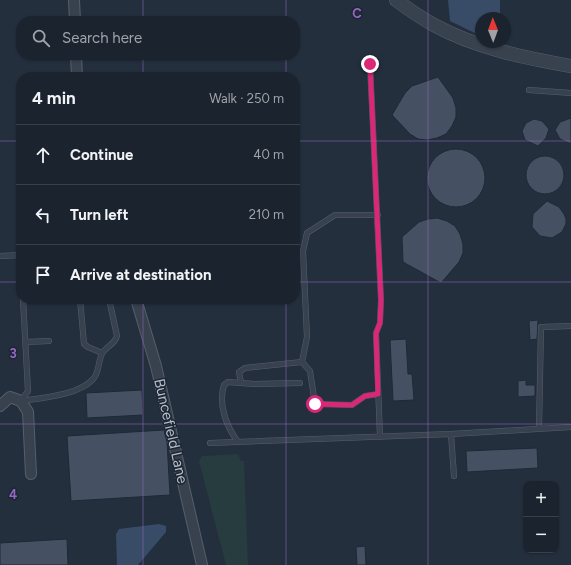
<!DOCTYPE html>
<meta charset="utf-8">
<style>
:root{--surface:#1b232e;--page:#242b36;--text:#f1f3f6;--muted:#a0a4aa;--line:#39404a}
body{margin:0;font-family:Figtree,sans-serif;background:var(--page);color:var(--text)}
.controls{position:absolute;right:12px;bottom:12px;display:grid;overflow:hidden;border-radius:8px;box-shadow:0 1px 3px #0004}
.controls button{width:36px;height:36px;display:grid;place-items:center;padding:0;border:0;border-bottom:1px solid var(--line);background:var(--surface);color:var(--text);font:20px sans-serif}
.compass{position:absolute;left:475px;top:12px;width:36px;height:36px;border-radius:50%;background:var(--surface);box-shadow:0 1px 3px #0004;rotate:359deg}
.stop{position:absolute;width:12px;height:12px;margin:-9px;border:3px solid #db2777;border-radius:50%;background:#fff}
.stop.end{background:#db2777;border-color:#fff;box-shadow:0 1px 4px #0008}
.list{margin:0;padding:0;list-style:none}
h2{display:flex;justify-content:space-between;align-items:center;height:52px;margin:0;padding:0 16px;font-size:17px}
h2 small{font-size:13px;font-weight:400;color:var(--muted)}
.list li{display:grid;grid-template-columns:26px 1fr auto;gap:12px;align-items:center;box-sizing:border-box;height:60px;padding:0 16px;border-top:1px solid var(--line)}
.list b{display:block;font-size:15px;white-space:nowrap}
.list em{font-size:13px;font-style:normal;color:var(--muted)}
.icon{flex:none;width:22px;height:22px;fill:none;stroke:currentColor;stroke-width:2;stroke-linecap:round;stroke-linejoin:round}
.map{position:relative;flex:none;width:571px;height:565px;overflow:hidden}
.search{position:absolute;background:var(--surface);box-shadow:0 1px 3px #0004;left:16px;top:16px;width:284px;height:44px;display:flex;align-items:center;gap:10px;box-sizing:border-box;padding:0 14px;border-radius:16px;color:var(--muted);font-size:15px}
.panel{position:absolute;background:var(--surface);box-shadow:0 1px 3px #0004;left:16px;top:72px;width:284px;height:232px;border-radius:16px}
.map>svg:first-child{display:block}
</style>
<div class="map">
<svg width="571" height="565" viewBox="0 0 571 565">
<rect width="100%" height="100%" fill="#242f3e"/>
<path fill="#263c3f" d="M 238,454 L 241,461 L 244,461 L 248,565 L 226,565 L 199,461 L 202,456 Z"/>
<path fill="#394c67" d="M 448,0 L 500,0 L 500,18 L 481,18 L 481,36 L 450,21 Z
M 159,524 L 166,526 L 166,532 L 138,565 L 117,565 L 116,534 L 119,529 Z"/>
<path fill="#455162" stroke="#1f2835" d="M 438,77 L 453,98 L 456,108 L 456,117 L 452,126 L 446,134 L 437,138 L 427,140 L 418,139 L 410,134 L 392,115 L 405,93 L 412,86 Z
M 571,118 L 571,144 L 560,139 L 555,130 L 560,122 Z
M 534,119 L 542,121 L 549,129 L 546,138 L 538,146 L 525,140 L 522,131 L 526,123 Z
M427 178a29 29 0 1 1 58 0a29 29 0 1 1-58 0Z
M526 175a19 19 0 1 1 38 0a19 19 0 1 1-38 0Z
M 547,201 L 559,207 L 564,214 L 566,219 L 566,224 L 562,232 L 552,238 L 540,236 L 532,227 L 533,214 Z
M 437,218 L 447,221 L 455,226 L 460,234 L 463,244 L 463,253 L 459,262 L 441,283 L 403,262 L 402,237 L 419,222 L 428,219 Z
M 538,320 L 537,339 L 530,340 L 529,321 Z
M 406,339 L 408,374 L 412,374 L 414,400 L 393,401 L 390,340 Z
M 526,380 L 526,385 L 535,385 L 535,396 L 518,397 L 518,381 Z
M 142,390 L 143,415 L 87,418 L 86,393 Z
M 164,430 L 167,442 L 170,495 L 71,501 L 67,436 Z
M 537,448 L 538,468 L 467,472 L 466,451 Z
M 67,539 L 68,565 L 0,565 L 0,543 Z
M 365,546 L 366,565 L 357,565 L 356,547 Z"/>
<g fill="none" stroke-linecap="round" stroke-linejoin="round">
<g stroke="#565f6c" stroke-width="6">
<path id="service" d="M 370,64 L 381,300 L 380,323 L 376,333 L 380,437
M 529,90 L 571,93
M 0,256 L 21,255 L 21,260
M 80,299 L 84,344 L 88,347 L 102,353
M 26,342 L 49,341
M 302,362 L 310,371 L 315,404 L 352,405 L 365,396 L 378,394
M 241,383 L 239,372 L 245,368 L 302,362 L 307,337 L 303,251 L 307,233 L 335,215 L 378,215
M 21,401 C 41,398 81,395 94,378 C 100,370 98,359 103,352 C 107,346 115,344 117,336 L 109,299
M 21,401 L 28,391 L 23,299
M 539,428 L 541,327 L 571,326
M 451,434 L 454,476
M 238,442 C 226,426 218,404 224,385 L 228,382 L 254,384 L 300,383
M 210,443 L 451,434 L 571,427"/>
</g>
<g stroke="#565f6c" stroke-width="12">
<path id="minor" d="M 74,0 L 75,21
M 76,55 L 77,77
M 136,299 L 156,366 L 202,565
M 0,406 L 10,397 L 21,401 L 28,412 L 31,474"/>
</g>
<g stroke="#565f6c" stroke-width="14">
<path id="tertiary" d="M 396,0 C 408,9 421,18 434,25 C 476,48 525,58 571,66"/>
</g>
<use href="#service" stroke="#38414e" stroke-width="5"/>
<use href="#minor" stroke="#38414e" stroke-width="10"/>
<use href="#tertiary" stroke="#38414e" stroke-width="13"/>
</g>
<g fill="none" stroke-linecap="round" stroke-linejoin="round">
<path stroke="#db2777" stroke-width="5" d="M 315,404 L 352,405 L 365,396 L 378,394 L 376,333 L 380,323 L 381,300 L 370,64"/>
</g>
<path fill="none" stroke="#9266c3" stroke-width="1" stroke-opacity="0.55" d="M 143,0 L 143,21M 286,0 L 286,21M 428,0 L 428,565M 143,55 L 143,77M 286,55 L 286,77M 0,141 L 21,141M 295,141 L 571,141M 0,282 L 21,282M 295,282 L 571,282M 143,299 L 143,565M 286,299 L 286,565M 0,424 L 571,424"/>
<g text-anchor="middle" stroke-width="3" stroke-linejoin="round" paint-order="stroke">
<g font-size="15" fill="#b4bcc9" stroke="#1d2633">
<text transform="translate(171 431) rotate(77)" y="5">Buncefield Lane</text>
</g>
</g>
<g font-size="13" text-anchor="middle" font-weight="bold" fill="#9266c3" stroke="#1d2633" stroke-width="3" stroke-linejoin="round" paint-order="stroke">
<text x="357" y="18">C</text>
<text x="13" y="358">3</text>
<text x="13" y="499">4</text>
</g>
</svg>
<div class="controls">
<button>+</button>
<button>−</button>
</div>
<svg class="compass" viewBox="-18 -18 36 36"><path d="M0-13l5 13h-10z" fill="#e53935"/><path d="M0 13l5-13h-10z" fill="#a0a4aa"/></svg>
<div class="stop" style="left:315px;top:404px"></div>
<div class="stop end" style="left:370px;top:64px"></div>
<div class="search"><svg class="icon" aria-label="search" viewBox="0 0 24 24"><circle cx="10" cy="10" r="6"/><path d="M15 15l6 6"/></svg>Search here</div>
<section class="panel">
<h2>4 min<small>Walk · 250 m</small></h2>
<ul class="list">
<li><svg class="icon" aria-label="ahead" viewBox="0 0 24 24"><path d="M12 20V5M6 11l6-6 6 6"/></svg><div><b>Continue</b></div><em>40 m</em></li>
<li><svg class="icon" aria-label="left" viewBox="0 0 24 24"><path d="M17 20v-9H6M10 6l-5 5 5 5"/></svg><div><b>Turn left</b></div><em>210 m</em></li>
<li><svg class="icon" aria-label="arrive" viewBox="0 0 24 24"><path d="M6 21V4h12l-3 4 3 4H6"/></svg><div><b>Arrive at destination</b></div></li>
</ul>
</section>
</div>
